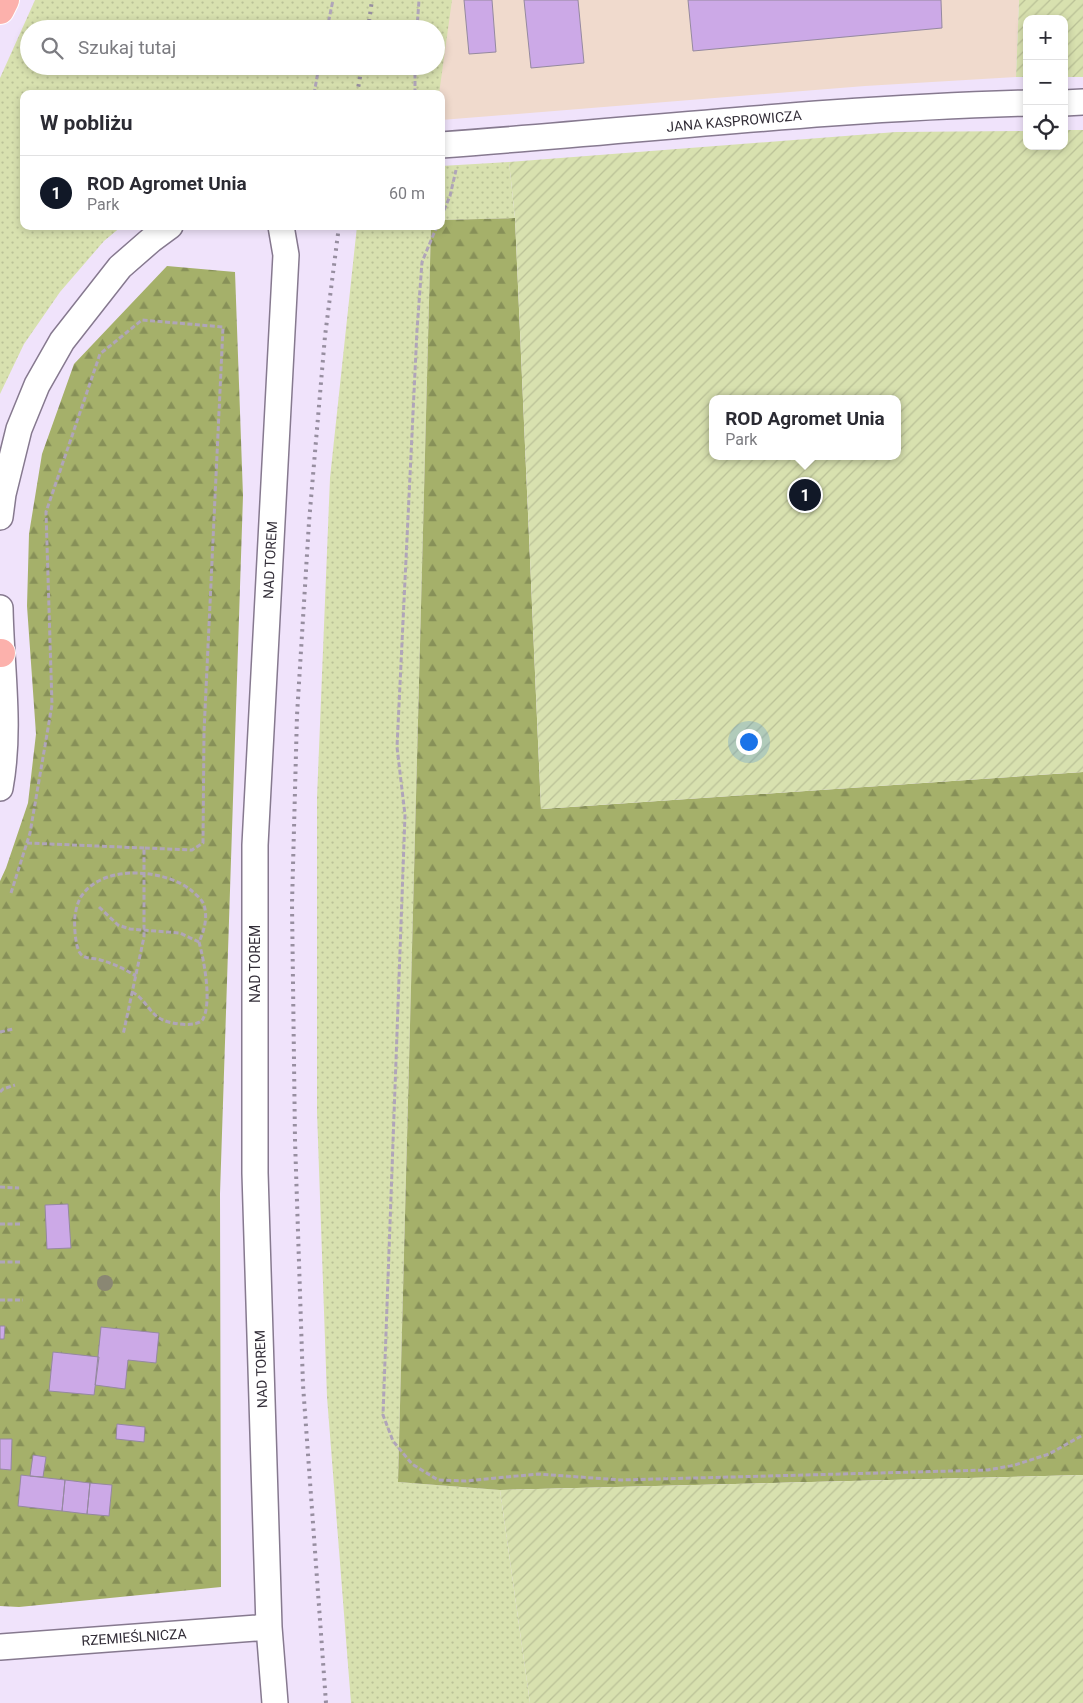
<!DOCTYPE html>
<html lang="pl">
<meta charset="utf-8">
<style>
:root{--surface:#fff;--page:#f2f2f3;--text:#2b2b33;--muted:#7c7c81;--line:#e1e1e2;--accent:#111827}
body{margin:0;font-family:Roboto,sans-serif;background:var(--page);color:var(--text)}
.controls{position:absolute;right:15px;top:15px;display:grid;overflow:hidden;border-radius:10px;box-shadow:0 2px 8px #0003}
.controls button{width:45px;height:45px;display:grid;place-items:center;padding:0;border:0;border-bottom:1px solid var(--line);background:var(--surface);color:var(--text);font:25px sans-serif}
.you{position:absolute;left:748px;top:741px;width:18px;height:18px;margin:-12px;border:4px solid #fff;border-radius:50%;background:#1a73e8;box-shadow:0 0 0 8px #1a73e833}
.badge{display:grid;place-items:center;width:32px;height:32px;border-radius:50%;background:var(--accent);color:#fff;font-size:16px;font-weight:700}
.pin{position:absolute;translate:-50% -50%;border:2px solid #fff;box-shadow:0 1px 5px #0006}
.popup{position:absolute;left:709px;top:395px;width:192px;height:65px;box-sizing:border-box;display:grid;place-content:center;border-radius:10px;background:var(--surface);filter:drop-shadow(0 1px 4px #0005);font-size:16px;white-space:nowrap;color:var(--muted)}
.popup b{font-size:19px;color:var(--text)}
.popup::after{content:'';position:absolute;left:50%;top:100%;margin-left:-10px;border:10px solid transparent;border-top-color:var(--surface)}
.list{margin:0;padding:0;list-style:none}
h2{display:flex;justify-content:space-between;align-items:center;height:65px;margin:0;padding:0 20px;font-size:21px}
h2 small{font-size:16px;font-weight:400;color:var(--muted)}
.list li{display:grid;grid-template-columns:32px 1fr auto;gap:15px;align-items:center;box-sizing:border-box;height:75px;padding:0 20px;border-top:1px solid var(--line)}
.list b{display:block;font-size:19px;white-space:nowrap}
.list p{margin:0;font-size:16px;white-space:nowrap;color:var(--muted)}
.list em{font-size:16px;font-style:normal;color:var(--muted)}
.icon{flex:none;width:28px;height:28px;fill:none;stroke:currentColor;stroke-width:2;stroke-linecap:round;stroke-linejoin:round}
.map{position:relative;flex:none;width:1083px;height:1703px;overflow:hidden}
.search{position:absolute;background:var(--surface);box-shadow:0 2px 8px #0003;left:20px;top:20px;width:425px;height:55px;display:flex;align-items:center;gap:12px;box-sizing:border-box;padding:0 18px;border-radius:28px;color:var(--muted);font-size:19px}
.panel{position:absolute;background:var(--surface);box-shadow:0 2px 8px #0003;left:20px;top:90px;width:425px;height:140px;border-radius:10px}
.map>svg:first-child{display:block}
</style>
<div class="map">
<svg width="1083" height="1703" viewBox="0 0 1083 1703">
<defs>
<pattern id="grass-dots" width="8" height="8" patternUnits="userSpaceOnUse" patternTransform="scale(1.25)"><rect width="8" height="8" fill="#d8e1af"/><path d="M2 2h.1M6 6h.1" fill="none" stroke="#bac197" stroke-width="1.8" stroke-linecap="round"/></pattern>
<pattern id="forest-firs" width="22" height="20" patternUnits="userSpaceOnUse" patternTransform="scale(1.25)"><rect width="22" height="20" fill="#a5b06a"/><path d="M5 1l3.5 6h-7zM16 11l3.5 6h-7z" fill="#879058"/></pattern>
<pattern id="garden-furrows" width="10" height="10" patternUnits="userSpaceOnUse" patternTransform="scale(1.25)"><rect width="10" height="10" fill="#d8e1af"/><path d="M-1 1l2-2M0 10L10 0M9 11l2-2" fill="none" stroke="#bac197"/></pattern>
</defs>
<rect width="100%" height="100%" fill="#f0e3fb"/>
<path fill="#f0dacd" d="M 451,0 L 1019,0 L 1016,77 L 865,86 L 441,120 L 441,94 L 438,94 Z"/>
<path fill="url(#grass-dots)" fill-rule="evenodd" d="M 35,0 L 452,0 L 439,94 L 24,94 L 24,226 L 122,226 L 104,241 L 60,292 L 24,344 L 0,394 L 0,78 ZM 29,29 L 436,29 L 436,66 L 29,66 Z
M 509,162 L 515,218 L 441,220 L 441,166 Z
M 357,226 L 431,226 L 398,1482 L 500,1490 L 530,1703 L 351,1703 L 327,1397 L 317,1112 L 317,798 L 330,478 Z"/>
<path fill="url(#forest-firs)" d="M 515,218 L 541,809 L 1083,772 L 1083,1475 L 500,1490 L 398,1482 L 431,226 L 441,226 L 441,220 Z
M 167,266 L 235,272 L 243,496 L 220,1194 L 221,1587 L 19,1607 L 0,1606 L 0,881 L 6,868 L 28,803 L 36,734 L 27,606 L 29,534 L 42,454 L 74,364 Z"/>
<path fill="url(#garden-furrows)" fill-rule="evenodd" d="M 1019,0 L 1083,0 L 1083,77 L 1064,77 L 1064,19 L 1027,19 L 1027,77 L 1016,77 Z
M 1064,130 L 1083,130 L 1083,772 L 541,809 L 515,218 L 509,162 L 896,132 L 1027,131 L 1027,146 L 1064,146 ZM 712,399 L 898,399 L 898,456 L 712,456 Z
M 1083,1475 L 1083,1703 L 530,1703 L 500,1490 Z"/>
<path fill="#cca9e7" stroke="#95899f" d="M 464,0 L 492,0 L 496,52 L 469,54 Z
M 524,0 L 578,0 L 584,63 L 531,68 Z
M 688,0 L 941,0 L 942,28 L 693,51 Z
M 68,1204 L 71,1248 L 47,1249 L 45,1205 Z
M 0,1326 L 5,1326 L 4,1339 L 0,1339 Z
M 101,1327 L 159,1333 L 156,1363 L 128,1360 L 125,1389 L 95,1385 Z
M 53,1352 L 99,1357 L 94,1395 L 49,1391 Z
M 117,1424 L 145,1427 L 144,1442 L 116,1439 Z
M 0,1439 L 12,1439 L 11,1470 L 0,1469 Z
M 33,1455 L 46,1457 L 43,1477 L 30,1476 Z
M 21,1475 L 65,1480 L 62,1511 L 18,1506 Z
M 65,1480 L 90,1483 L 87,1514 L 62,1511 Z
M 90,1483 L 112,1485 L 109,1516 L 87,1514 Z"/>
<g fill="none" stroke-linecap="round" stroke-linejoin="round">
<g stroke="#86798f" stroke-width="28">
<path id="minor" d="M 1064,103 L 1083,102
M 441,145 C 636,131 831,108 1027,103
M 0,517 L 3,494 L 19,429 L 37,385 L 62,341 L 120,267 L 151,240 L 170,226
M 0,608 C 1,668 11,728 0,788
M 0,1647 L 269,1627
M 275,1703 L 269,1627 L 255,1173 L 255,845 L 286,255 L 281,226"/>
</g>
<g stroke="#fff" stroke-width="30">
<path id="primary" d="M 0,10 L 5,0
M 0,653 L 1,653"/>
</g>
<path stroke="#b0a5b9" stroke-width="3" stroke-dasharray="5 2.5" stroke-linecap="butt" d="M 327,29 L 333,0
M 417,29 L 419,0
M 415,66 L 415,94
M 314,94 L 319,66
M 441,217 L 450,196 L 456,170
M 437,226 L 422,262 L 417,330 L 397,747 L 405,815 L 383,1415 L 393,1441 L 412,1464 L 438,1480 L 465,1481 L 538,1474 L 621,1480 L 988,1470 L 1015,1465 L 1049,1454 L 1083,1435
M 27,843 L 144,848
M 11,893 L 30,833 L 52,705 L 46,512 L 100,354 L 142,320 L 223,327 L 204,732 L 203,843 L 192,850 L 144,848 L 144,937 L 123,1035
M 99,907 L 118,925 L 130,929 L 180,933 L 199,942 C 204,931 208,918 204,905 C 202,899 196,895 192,891 C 166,869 105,864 83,894 C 78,900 76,909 75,916 C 74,924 75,946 80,953 C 84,959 91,958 97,959 C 112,963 123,968 136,976
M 132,992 C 146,999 149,1014 163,1020 C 171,1024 198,1028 203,1019 C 212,1002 204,960 199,942
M 0,1032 L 13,1029
M 0,1092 L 3,1089 L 15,1085
M 0,1187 L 19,1188
M 0,1224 L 20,1224
M 0,1262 L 22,1262
M 0,1300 L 23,1300"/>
<use href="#minor" stroke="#fff" stroke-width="25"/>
<use href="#primary" stroke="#fcb1ac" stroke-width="28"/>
<path stroke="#978ea0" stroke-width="4" stroke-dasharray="2.5 5" stroke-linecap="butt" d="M 368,29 L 372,0
M 357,94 L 362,66
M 326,1703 L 303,1385 L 295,1140 L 292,904 L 297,715 L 309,522 L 325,336 L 339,226"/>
</g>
<circle fill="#8a8773" cx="105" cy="1283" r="8"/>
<g text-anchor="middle" stroke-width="4.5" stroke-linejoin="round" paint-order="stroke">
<g font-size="14" fill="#322d37" stroke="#fff">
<text transform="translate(734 121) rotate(-5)" y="5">JANA KASPROWICZA</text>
<text transform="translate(270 560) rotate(-87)" y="5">NAD TOREM</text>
<text transform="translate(255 964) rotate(-90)" y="5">NAD TOREM</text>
<text transform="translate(261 1369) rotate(-92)" y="5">NAD TOREM</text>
<text transform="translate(134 1637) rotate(-4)" y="5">RZEMIEŚLNICZA</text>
</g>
</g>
</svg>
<div class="controls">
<button>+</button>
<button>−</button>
<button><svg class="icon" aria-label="locate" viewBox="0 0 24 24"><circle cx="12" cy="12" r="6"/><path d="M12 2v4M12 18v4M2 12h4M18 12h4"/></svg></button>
</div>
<div class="you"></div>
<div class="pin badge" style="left:805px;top:495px">1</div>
<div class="popup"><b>ROD Agromet Unia</b>Park</div>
<div class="search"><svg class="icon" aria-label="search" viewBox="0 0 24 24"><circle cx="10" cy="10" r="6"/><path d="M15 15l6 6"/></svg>Szukaj tutaj</div>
<section class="panel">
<h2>W pobliżu<small></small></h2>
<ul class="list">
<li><span class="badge">1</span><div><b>ROD Agromet Unia</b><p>Park</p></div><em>60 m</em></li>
</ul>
</section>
</div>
